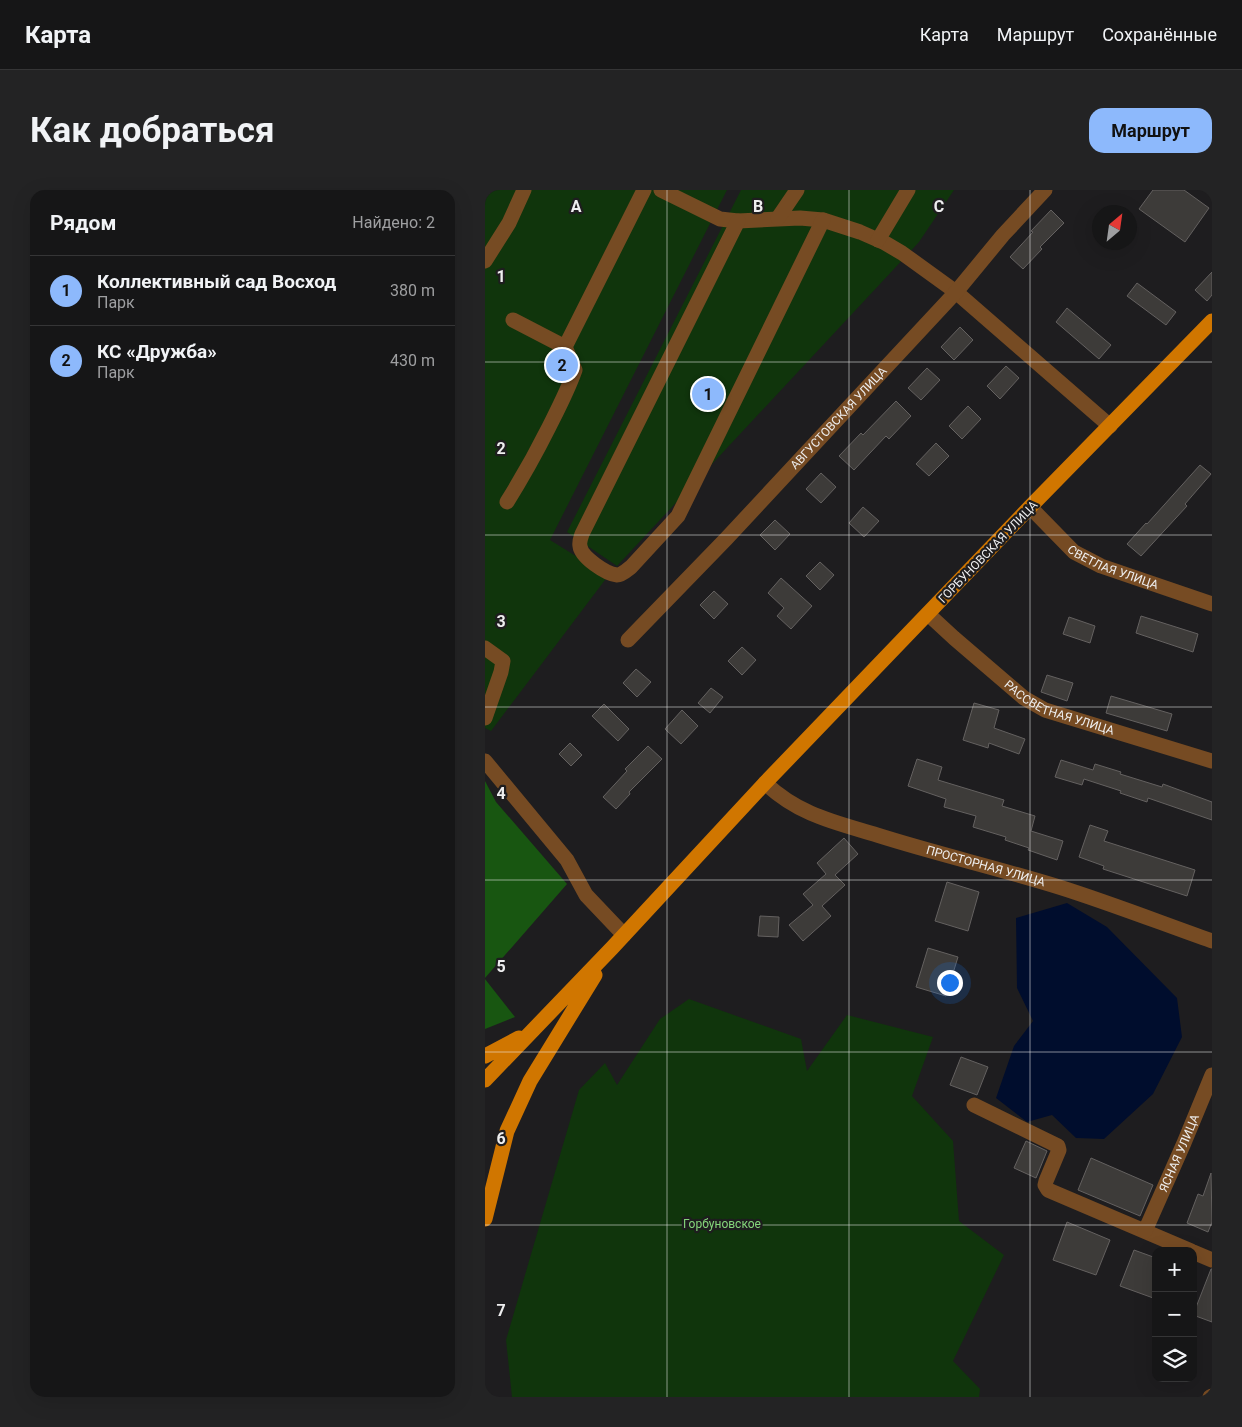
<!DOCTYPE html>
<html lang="ru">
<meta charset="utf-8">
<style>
:root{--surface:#161617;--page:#232324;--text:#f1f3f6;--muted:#9e9fa1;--line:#353536;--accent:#8db9fc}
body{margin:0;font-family:Roboto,sans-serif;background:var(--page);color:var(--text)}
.controls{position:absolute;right:15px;bottom:15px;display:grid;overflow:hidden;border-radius:10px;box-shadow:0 5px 20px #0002}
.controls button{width:45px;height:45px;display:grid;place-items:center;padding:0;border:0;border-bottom:1px solid var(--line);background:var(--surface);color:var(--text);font:25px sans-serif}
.compass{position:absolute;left:607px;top:15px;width:45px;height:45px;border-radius:50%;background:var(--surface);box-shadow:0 5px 20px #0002;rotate:29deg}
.you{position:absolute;left:464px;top:792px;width:18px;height:18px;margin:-12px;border:4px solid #fff;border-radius:50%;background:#1a73e8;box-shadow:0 0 0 8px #1a73e833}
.badge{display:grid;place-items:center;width:32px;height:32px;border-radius:50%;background:var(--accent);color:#111;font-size:16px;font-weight:700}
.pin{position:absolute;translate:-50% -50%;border:2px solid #fff;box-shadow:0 1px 5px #0006}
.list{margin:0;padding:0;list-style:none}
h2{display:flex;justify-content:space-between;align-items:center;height:65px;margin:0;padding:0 20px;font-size:21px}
h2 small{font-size:16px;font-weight:400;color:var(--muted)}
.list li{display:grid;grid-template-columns:32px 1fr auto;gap:15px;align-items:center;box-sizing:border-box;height:70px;padding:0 20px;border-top:1px solid var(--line)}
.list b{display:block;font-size:19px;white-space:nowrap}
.list p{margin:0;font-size:16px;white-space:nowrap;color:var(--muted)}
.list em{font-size:16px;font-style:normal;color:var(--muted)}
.icon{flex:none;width:28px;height:28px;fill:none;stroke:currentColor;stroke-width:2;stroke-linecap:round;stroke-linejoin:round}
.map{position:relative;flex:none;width:727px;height:1207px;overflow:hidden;border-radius:15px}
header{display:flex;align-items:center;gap:30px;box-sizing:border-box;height:70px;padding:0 25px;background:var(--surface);border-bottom:1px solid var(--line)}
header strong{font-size:24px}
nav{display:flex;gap:28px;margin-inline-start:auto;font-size:18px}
.intro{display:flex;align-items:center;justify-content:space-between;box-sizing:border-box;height:120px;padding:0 30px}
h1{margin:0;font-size:35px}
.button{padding:12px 22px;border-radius:15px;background:var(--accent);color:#111;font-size:18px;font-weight:700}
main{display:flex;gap:30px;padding:0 30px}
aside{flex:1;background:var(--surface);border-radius:15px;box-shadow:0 5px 20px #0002}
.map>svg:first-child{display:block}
</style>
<header>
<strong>Карта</strong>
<nav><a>Карта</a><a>Маршрут</a><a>Сохранённые</a></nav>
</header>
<div class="intro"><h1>Как добраться</h1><a class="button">Маршрут</a></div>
<main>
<aside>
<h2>Рядом<small>Найдено: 2</small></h2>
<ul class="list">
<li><span class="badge">1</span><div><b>Коллективный сад Восход</b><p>Парк</p></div><em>380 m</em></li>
<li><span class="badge">2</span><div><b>КС «Дружба»</b><p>Парк</p></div><em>430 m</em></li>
</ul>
</aside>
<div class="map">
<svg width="727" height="1207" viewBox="0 0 727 1207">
<rect width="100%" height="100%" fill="#1e1d1f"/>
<path fill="#10350c" d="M 0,0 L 242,0 L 65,350 L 123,386 L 6,541 L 0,538 Z
M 256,0 L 469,0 L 434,52 L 422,65 L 132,376 L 82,342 Z
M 204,809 L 316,849 L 322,881 L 362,825 L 448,847 L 427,906 L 468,951 L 474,1031 L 519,1065 L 468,1171 L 495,1199 L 494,1207 L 27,1207 L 21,1150 L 94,900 L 120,873 L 132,895 L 175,829 Z"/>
<path fill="#185611" d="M 0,591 L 11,612 L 82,694 L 0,788 Z
M 0,789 L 30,827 L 0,839 Z"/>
<path fill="#000d2d" d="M 582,713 L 622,737 L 692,808 L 697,847 L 668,904 L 619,949 L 591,948 L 567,925 L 542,932 L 511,908 L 529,856 L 548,831 L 532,798 L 531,728 Z"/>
<path fill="#3d3b39" stroke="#646160" d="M 668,0 L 699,0 L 724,18 L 700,52 L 654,19 Z
M 566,20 L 579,33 L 555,57 L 557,59 L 538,79 L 525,67 L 548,42 L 546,41 Z
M 727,82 L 727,105 L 722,111 L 710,100 Z
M 652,93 L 691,122 L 681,135 L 642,106 Z
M 582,118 L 626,155 L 614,169 L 571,132 Z
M 475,137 L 488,150 L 469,170 L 456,157 Z
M 521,176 L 534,188 L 515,209 L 502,196 Z
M 442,178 L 455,190 L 436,210 L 423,198 Z
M 411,211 L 426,226 L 404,249 L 401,246 L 369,280 L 354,266 L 376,243 L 378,245 Z
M 483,216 L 496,229 L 477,249 L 464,236 Z
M 451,253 L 464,266 L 444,286 L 431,274 Z
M 715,275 L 726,284 L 700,314 L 702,316 L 656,366 L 642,354 L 661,333 L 662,334 Z
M 336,283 L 351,297 L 336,313 L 321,299 Z
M 378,317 L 394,331 L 379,347 L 364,333 Z
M 290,330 L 305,344 L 290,360 L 275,345 Z
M 335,372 L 349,385 L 335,400 L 321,386 Z
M 296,388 L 327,416 L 306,439 L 292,426 L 299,418 L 283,403 Z
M 229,401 L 243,414 L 229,429 L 215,415 Z
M 656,426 L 713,444 L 708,462 L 651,443 Z
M 584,427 L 610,436 L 605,453 L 578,444 Z
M 257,457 L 271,470 L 257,485 L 243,471 Z
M 151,479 L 166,492 L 152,507 L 138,493 Z
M 562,485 L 588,493 L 582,511 L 556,502 Z
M 226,498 L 238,507 L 225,523 L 213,513 Z
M 626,506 L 687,524 L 682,541 L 621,523 Z
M 489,513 L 514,520 L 509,538 L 540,549 L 534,564 L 504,553 L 503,558 L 478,550 Z
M 119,514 L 144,539 L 133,551 L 107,526 Z
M 197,520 L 213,536 L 196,554 L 180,539 Z
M 85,553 L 97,565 L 86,576 L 74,564 Z
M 163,556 L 177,569 L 144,602 L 145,604 L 131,619 L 118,607 L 142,581 L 140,579 Z
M 432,569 L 457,577 L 453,590 L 519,610 L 517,616 L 550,626 L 546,641 L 578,651 L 572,670 L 543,660 L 544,658 L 520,650 L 521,647 L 488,637 L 491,626 L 459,617 L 461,609 L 423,596 Z
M 576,570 L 608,580 L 610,574 L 636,582 L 635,584 L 677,597 L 678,594 L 727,612 L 727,630 L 663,608 L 662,612 L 635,603 L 636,601 L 599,589 L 597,595 L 570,587 Z
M 605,635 L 623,641 L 619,651 L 710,680 L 702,706 L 618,679 L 619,676 L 594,667 Z
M 359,648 L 373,664 L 350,685 L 360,695 L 337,716 L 346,726 L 318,751 L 304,735 L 328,715 L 318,704 L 341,684 L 332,673 Z
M 462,692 L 494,702 L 483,741 L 450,731 Z
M 275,726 L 294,727 L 293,747 L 273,746 Z
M 443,758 L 473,767 L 461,806 L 431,797 Z
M 476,867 L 503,877 L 492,905 L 465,895 Z
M 541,951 L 562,961 L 551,988 L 529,978 Z
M 606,968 L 668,995 L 655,1026 L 593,1000 Z
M 726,983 L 727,1032 L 723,1042 L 702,1033 L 713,1004 L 718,1006 Z
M 582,1032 L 625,1050 L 611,1085 L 568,1070 Z
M 649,1060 L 671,1068 L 671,1109 L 635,1096 Z
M 726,1079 L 727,1079 L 727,1132 L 708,1125 Z"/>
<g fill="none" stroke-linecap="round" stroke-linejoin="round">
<g stroke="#764b23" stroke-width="15">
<path d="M 176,0 L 235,29 L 253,31 L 315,28 L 338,30 L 375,42 L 400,53 L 417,63 L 471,102 L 625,236"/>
<path d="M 293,28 L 312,0"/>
<path d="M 253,31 L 97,344 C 96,347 94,352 95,356 C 96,367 121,384 132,385 C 137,385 142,380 146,377 L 193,326 L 338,30"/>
<path d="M 393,50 L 423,0"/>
<path d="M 0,71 L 24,33 L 39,0"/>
<path d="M 80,157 L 159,0"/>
<path d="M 22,312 C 37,288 51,263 64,237 C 73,219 83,200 90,180 L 80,157 L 28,130"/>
<path id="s1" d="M 545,317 L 589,362 L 616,376 L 727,414"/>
<path id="s2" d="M 443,424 L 469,448 L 539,508 L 560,520 L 727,571"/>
<path id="s3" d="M 143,450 L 241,349 L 471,102 L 518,45 L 560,0"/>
<path d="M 0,458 L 18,471 L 16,482 L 0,528"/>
<path d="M 0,571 L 82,670 L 101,705 L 139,745"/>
<path id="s4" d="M 280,593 C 314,625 349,632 392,645 C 452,664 513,678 574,697 C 625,713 676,733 727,751"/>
<path d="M 489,915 L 573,956 L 574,960 L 561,991 L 560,995 L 563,1000 L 706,1061"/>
<path id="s5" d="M 660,1041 L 699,953 L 727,885"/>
<path d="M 708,1062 L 727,1070"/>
<path d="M 725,1207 L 727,1206"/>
</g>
<path stroke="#d07600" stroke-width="15" d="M 0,866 L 34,848
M 0,890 L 127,758 L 280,593 L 545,317 L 727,131
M 0,1029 L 22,941 L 45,891 L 110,785"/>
</g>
<path fill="none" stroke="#eeeeef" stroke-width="1" stroke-opacity="0.55" d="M 182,0 L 182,1207M 364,0 L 364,1207M 545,0 L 545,1207M 0,172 L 727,172M 0,345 L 727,345M 0,517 L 727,517M 0,690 L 727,690M 0,862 L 727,862M 0,1035 L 727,1035"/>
<g text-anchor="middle" stroke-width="4.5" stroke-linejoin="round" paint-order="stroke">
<g font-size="12" fill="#eeeeef" stroke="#1e1d1f">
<text dy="4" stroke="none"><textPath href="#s3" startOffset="306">АВГУСТОВСКАЯ УЛИЦА</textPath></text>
<text transform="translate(503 362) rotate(-46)" y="4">ГОРБУНОВСКАЯ УЛИЦА</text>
<text dy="4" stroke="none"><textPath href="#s1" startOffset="105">СВЕТЛАЯ УЛИЦА</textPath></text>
<text dy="4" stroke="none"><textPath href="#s2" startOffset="164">РАССВЕТНАЯ УЛИЦА</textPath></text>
<text dy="4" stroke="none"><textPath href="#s4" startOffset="238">ПРОСТОРНАЯ УЛИЦА</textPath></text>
<text dy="4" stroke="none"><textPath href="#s5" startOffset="85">ЯСНАЯ УЛИЦА</textPath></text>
</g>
<g font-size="12" fill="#85d67b" stroke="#1e1d1f">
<text x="237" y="1038">Горбуновское</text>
</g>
</g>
<g font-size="16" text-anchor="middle" font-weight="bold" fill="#eeeeef" stroke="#1e1d1f" stroke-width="4.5" stroke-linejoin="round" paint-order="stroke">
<text x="91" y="22">A</text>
<text x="273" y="22">B</text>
<text x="454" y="22">C</text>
<text x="16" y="92">1</text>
<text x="16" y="264">2</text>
<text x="16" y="437">3</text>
<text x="16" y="609">4</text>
<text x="16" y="782">5</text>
<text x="16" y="954">6</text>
<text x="16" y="1126">7</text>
</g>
</svg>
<div class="controls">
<button>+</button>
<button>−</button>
<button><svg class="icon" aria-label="layers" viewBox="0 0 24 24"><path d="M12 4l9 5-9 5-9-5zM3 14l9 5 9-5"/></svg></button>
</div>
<svg class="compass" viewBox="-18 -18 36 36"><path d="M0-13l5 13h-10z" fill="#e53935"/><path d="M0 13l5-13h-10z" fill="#9e9fa1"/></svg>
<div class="you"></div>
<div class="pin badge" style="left:223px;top:204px">1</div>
<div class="pin badge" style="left:77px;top:175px">2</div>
</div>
</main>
